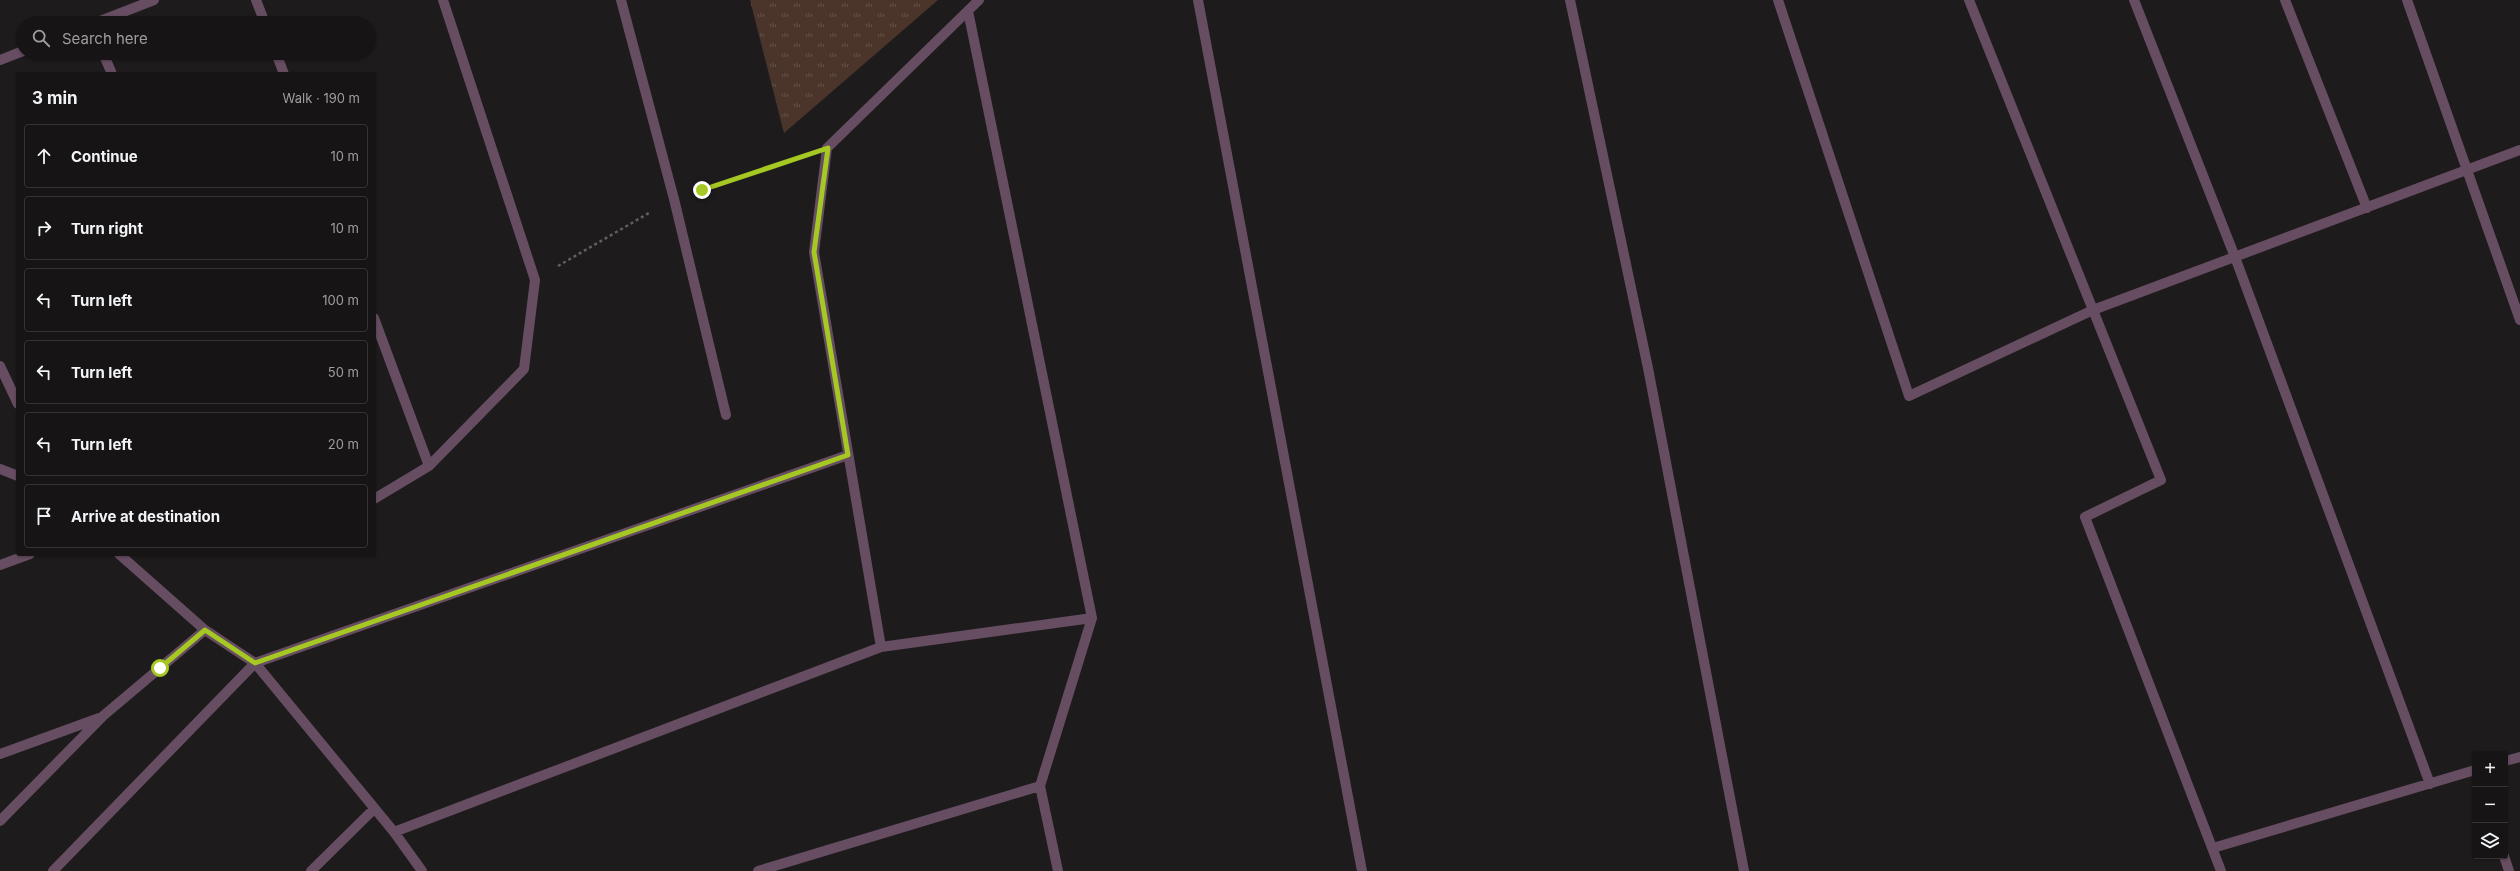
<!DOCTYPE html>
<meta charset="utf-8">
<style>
:root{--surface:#161415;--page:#1f1d1e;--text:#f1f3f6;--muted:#9e9ea0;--line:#353334}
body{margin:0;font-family:Inter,sans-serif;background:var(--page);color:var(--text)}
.controls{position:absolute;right:12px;bottom:12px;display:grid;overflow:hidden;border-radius:4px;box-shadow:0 1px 3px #0004}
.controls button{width:36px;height:36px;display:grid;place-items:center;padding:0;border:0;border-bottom:1px solid var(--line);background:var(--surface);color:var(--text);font:20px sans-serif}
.stop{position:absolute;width:12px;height:12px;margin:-9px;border:3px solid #a5c823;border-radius:50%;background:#fff}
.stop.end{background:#a5c823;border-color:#fff;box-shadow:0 1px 4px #0008}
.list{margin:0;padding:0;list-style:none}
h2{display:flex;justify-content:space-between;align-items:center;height:52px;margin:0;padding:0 16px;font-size:17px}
h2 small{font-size:13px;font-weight:400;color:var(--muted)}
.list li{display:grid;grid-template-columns:26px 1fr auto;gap:12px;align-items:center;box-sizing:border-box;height:64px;margin:0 8px 8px;padding:0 8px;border:1px solid var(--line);border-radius:4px}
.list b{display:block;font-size:15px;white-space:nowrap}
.list em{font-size:13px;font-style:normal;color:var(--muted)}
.icon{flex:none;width:22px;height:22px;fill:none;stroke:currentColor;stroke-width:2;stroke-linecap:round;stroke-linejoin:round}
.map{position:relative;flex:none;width:2520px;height:871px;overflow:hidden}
.search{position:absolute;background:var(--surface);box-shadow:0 1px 3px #0004;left:16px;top:16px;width:360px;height:44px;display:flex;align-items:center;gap:10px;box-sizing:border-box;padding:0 14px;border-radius:22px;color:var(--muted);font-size:15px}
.panel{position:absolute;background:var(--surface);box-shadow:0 1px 3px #0004;left:16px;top:72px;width:360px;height:484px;border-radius:4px}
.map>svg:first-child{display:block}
</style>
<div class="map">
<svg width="2520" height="871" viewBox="0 0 2520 871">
<defs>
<pattern id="park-tufts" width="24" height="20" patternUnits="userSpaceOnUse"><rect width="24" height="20" fill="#4b352a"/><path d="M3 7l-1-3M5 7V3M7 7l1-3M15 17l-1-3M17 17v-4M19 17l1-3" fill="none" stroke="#645248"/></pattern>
</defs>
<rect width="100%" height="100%" fill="#1e1b1c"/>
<path fill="url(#park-tufts)" d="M 750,0 L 938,0 L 784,133 Z"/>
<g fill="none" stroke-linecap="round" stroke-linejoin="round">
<path stroke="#625f60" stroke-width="2.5" stroke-dasharray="3 3" stroke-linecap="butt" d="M 699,191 L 799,157
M 558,266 L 649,213"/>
<path stroke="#664d61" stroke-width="10" d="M 256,0 L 265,23
M 621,0 L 674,199 L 726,415
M 1198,0 L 1362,871
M 1570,0 L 1648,368 L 1744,871
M 1778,0 L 1909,396 L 2093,310 L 2520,150
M 1969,0 L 2161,480 L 2085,517 L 2221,871
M 2134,0 L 2235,257 L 2430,784
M 2285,0 L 2367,208
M 2407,0 L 2520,320
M 968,11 L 1092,618 L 1040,786 L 1058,871
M 95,23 L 154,0
M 103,53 L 112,74
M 276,53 L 284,74
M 0,60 L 23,51
M 374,318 L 429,466
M 0,366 L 18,404
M 0,469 L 18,476
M 374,499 L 429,466 L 524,369 L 535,280 L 443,0
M 119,554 L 205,630 L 255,663 L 394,832 L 422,871
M 0,565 L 30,554
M 881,647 L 814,252 L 827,148 L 979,0
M 0,754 L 99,718
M 2505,761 L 2520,757
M 0,821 L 103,716 L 205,630
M 394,832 L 881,647 L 1092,618
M 2213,848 L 2475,770
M 2504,856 L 2509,871
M 53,871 L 255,663 L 848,455
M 311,871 L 374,809
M 758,871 L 1040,786"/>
</g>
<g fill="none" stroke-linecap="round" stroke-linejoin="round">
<path stroke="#a5c823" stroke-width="5" d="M 160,668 L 205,630 L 255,663 L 848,455 L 814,252 L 828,148 L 702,190"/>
</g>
</svg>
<div class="controls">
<button>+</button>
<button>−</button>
<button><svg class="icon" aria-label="layers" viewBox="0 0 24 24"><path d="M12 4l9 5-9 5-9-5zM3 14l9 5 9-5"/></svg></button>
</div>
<div class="stop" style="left:160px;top:668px"></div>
<div class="stop end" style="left:702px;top:190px"></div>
<div class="search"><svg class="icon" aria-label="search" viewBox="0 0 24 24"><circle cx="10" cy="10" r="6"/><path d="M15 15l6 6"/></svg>Search here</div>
<section class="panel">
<h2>3 min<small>Walk · 190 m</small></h2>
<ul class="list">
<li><svg class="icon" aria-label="ahead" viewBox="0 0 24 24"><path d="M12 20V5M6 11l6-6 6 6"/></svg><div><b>Continue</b></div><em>10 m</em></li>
<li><svg class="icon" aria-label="right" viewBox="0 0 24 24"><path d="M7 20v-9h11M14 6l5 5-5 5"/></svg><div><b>Turn right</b></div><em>10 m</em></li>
<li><svg class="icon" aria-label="left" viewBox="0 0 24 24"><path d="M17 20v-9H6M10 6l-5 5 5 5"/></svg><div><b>Turn left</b></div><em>100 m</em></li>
<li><svg class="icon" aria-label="left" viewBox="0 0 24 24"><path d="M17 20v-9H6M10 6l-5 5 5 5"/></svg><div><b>Turn left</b></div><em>50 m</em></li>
<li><svg class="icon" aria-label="left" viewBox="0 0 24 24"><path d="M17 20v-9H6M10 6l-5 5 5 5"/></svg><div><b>Turn left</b></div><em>20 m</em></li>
<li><svg class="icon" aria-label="arrive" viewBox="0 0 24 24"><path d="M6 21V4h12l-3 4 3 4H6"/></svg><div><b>Arrive at destination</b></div></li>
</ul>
</section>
</div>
